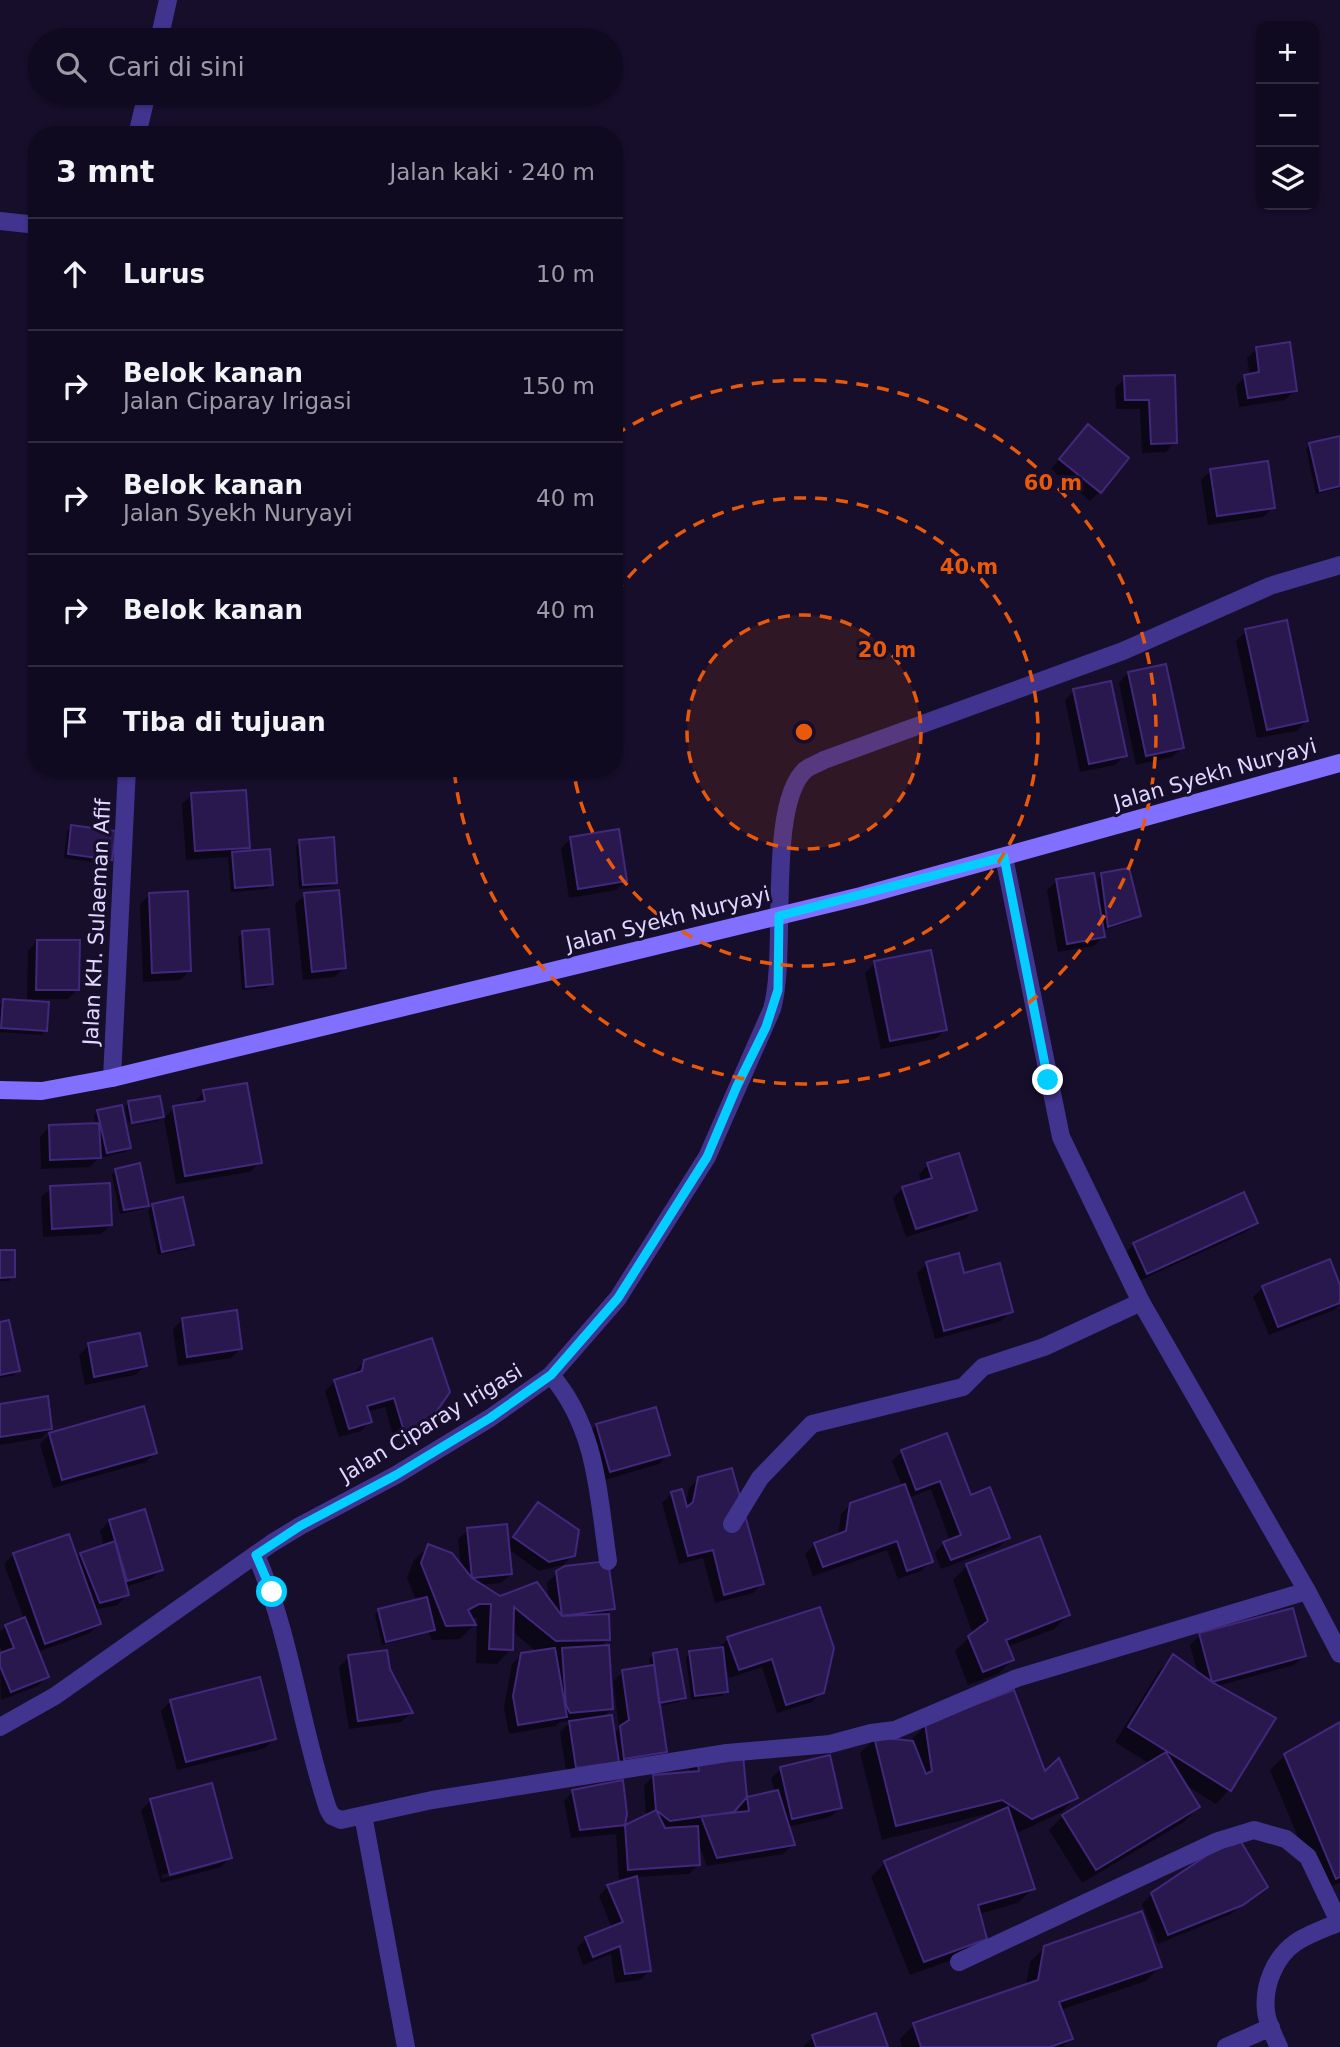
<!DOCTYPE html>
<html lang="id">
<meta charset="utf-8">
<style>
:root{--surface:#100a20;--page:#191329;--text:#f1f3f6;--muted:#9c9aa5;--line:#302b3e}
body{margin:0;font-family:"DejaVu Sans",sans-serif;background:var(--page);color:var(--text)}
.controls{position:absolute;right:21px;top:21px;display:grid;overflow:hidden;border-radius:14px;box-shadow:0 2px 5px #0004}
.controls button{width:63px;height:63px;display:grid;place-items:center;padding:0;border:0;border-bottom:2px solid var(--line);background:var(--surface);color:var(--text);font:35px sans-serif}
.stop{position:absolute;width:21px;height:21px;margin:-16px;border:5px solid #04cdff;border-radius:50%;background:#fff}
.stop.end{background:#04cdff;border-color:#fff;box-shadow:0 2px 7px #0008}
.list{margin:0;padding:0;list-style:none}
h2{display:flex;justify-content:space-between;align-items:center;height:91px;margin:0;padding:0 28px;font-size:30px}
h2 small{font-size:23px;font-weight:400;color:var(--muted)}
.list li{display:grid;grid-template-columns:46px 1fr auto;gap:21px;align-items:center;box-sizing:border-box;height:112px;padding:0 28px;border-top:2px solid var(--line)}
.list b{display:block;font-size:26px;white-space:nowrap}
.list p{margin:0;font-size:23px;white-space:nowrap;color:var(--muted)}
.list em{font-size:23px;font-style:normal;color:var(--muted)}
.icon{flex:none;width:38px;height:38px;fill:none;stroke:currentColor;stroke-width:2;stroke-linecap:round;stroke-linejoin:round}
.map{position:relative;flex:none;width:1340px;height:2047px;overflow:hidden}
.search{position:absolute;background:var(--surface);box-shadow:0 2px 5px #0004;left:28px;top:28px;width:595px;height:77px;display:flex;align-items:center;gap:18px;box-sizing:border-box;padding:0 24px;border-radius:38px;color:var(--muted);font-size:26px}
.panel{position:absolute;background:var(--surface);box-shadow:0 2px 5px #0004;left:28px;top:126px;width:595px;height:651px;border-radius:28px}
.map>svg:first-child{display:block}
</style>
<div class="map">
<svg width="1340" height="2047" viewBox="0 0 1340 2047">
<rect width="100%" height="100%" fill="#160e2b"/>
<path fill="#0007" fill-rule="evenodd" d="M 1257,349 L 1295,390 L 1285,400 L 1239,407 L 1236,386 L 1245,376 L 1250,375 L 1247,358 Z
M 1173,377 L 1175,442 L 1166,452 L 1142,453 L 1140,409 L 1116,409 L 1115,388 L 1125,378 Z
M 1079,436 L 1099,492 L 1090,501 L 1051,469 Z
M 1340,438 L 1340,488 L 1316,494 L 1306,449 L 1310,444 Z
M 1211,471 L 1273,508 L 1263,517 L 1208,525 L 1201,480 Z
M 1246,631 L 1306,721 L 1297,731 L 1257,738 L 1236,641 Z
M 1128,673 L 1182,748 L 1172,757 L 1136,765 L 1119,683 Z
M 1074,691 L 1125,755 L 1115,765 L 1080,772 L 1065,700 Z
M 192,795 L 248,847 L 242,853 L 271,884 L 267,889 L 231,892 L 228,857 L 186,860 L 182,804 Z
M 71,827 L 111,859 L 106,864 L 64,858 L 67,831 Z
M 571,838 L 625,881 L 616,890 L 569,898 L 561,848 Z
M 300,841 L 335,882 L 331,886 L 299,889 L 296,846 Z
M 1102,875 L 1139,916 L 1135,920 L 1102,931 L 1103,936 L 1094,946 L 1058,952 L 1047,890 L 1057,881 L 1100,900 L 1098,879 Z
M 150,895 L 190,971 L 180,980 L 143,982 L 140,904 Z
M 305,895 L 344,968 L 334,977 L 303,980 L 295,904 Z
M 243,933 L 271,984 L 266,988 L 242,990 L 238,937 Z
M 37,941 L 77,990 L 68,999 L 27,999 L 28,951 Z
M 875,963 L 945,1030 L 935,1039 L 881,1049 L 865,973 Z
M 4,1001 L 45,1031 L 41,1035 L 0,1032 L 0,1004 Z
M 204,1092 L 260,1162 L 250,1172 L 176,1184 L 164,1118 L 174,1108 L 195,1104 L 195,1101 Z
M 129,1103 L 163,1116 L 160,1119 L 160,1116 L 128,1122 L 125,1107 Z
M 98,1111 L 129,1148 L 125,1152 L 103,1157 L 102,1154 L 90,1167 L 41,1169 L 40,1137 L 49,1127 L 96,1125 L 94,1116 Z
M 159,1120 L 158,1121 L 128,1126 Z
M 928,1165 L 975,1209 L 965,1219 L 906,1237 L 893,1198 L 903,1188 L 921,1183 L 919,1174 Z
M 116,1170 L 148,1205 L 143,1209 L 120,1214 L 112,1175 Z
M 51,1188 L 111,1225 L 101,1234 L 43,1237 L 41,1197 Z
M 153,1206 L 193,1245 L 188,1249 L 158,1255 L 148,1210 Z
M 1256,1223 L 1246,1232 L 1137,1282 L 1124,1254 L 1134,1244 Z
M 0,1252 L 13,1277 L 9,1281 L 0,1281 Z
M 927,1264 L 963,1275 L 1011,1311 L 1001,1321 L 935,1339 L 917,1273 Z
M 1263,1287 L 1340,1290 L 1340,1304 L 1334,1310 L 1269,1335 L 1253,1297 Z
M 182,1320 L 241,1348 L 231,1358 L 178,1366 L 173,1329 Z
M 0,1324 L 18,1370 L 14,1375 L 0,1378 Z
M 89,1345 L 145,1366 L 135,1375 L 85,1385 L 79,1355 Z
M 365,1361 L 426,1423 L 416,1434 L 394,1439 L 385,1407 L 367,1412 L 370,1421 L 361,1431 L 339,1437 L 325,1391 L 335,1381 L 354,1375 L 355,1371 Z
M 0,1406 L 50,1429 L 41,1438 L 0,1445 Z
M 597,1425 L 668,1454 L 659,1464 L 601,1481 L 587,1435 Z
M 50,1434 L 155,1453 L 146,1462 L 53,1488 L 40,1444 Z
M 902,1452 L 970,1497 L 1008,1538 L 999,1547 L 941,1569 L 935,1553 L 944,1543 L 950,1541 L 931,1489 L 908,1498 L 931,1562 L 921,1571 L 898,1579 L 887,1550 L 813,1576 L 805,1554 L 815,1544 L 838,1536 L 841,1514 L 851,1504 L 902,1486 L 892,1461 Z
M 699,1478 L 762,1583 L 753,1593 L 715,1603 L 703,1558 L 679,1564 L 662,1503 L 672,1493 L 685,1509 L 689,1488 Z
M 538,1504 L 573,1555 L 563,1565 L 539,1571 L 508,1549 L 511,1574 L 501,1583 L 480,1585 L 500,1598 L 549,1602 L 547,1583 L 557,1573 L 613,1608 L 607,1614 L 608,1639 L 600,1648 L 612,1709 L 602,1718 L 613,1735 L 619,1728 L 613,1681 L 623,1672 L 650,1667 L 649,1659 L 654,1655 L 684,1698 L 679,1702 L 658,1706 L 665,1752 L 656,1761 L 567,1777 L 560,1732 L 572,1721 L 560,1722 L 555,1726 L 509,1734 L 504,1707 L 512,1664 L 522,1654 L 537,1652 L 512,1631 L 511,1649 L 497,1664 L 476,1663 L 477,1618 L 470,1618 L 474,1625 L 460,1639 L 432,1640 L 429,1633 L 382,1645 L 375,1615 L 379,1610 L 417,1602 L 407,1578 L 414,1560 L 429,1546 L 461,1567 L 458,1539 L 468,1530 L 508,1543 Z
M 109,1521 L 161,1569 L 151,1579 L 125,1587 L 127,1595 L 117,1605 L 94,1610 L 99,1624 L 90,1633 L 37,1652 L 47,1676 L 38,1686 L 1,1700 L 0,1655 L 3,1654 L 0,1646 L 0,1632 L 6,1626 L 24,1619 L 4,1564 L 14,1554 L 76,1559 L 81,1554 L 104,1546 L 100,1531 Z
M 967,1566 L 1068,1615 L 1054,1629 L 1007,1647 L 1012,1660 L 998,1674 L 968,1685 L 955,1651 L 973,1634 L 953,1580 Z
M 819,1609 L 822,1692 L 812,1702 L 777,1713 L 762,1667 L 729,1678 L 725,1666 L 726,1691 L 722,1696 L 691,1700 L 686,1657 L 690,1653 L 718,1649 L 728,1639 Z
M 1200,1635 L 1304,1656 L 1294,1665 L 1217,1686 L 1230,1789 L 1216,1804 L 1184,1784 L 1198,1807 L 1184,1822 L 1082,1883 L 1049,1830 L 1063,1816 L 1150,1764 L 1115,1742 L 1159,1671 L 1173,1656 L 1198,1674 L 1190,1645 Z
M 349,1657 L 411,1713 L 401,1722 L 349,1729 L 339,1667 Z
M 171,1701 L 274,1738 L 265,1748 L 177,1770 L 161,1711 Z
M 1340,1724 L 1340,1882 L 1321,1892 L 1270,1770 L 1285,1755 Z
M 926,1725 L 1044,1774 L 1076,1797 L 1062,1812 L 1015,1834 L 1033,1888 L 1018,1903 L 979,1914 L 985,1938 L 971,1953 L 910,1975 L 871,1877 L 885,1863 L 991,1816 L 987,1814 L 882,1840 L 860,1753 L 875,1739 L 912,1743 L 911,1740 Z
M 741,1757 L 745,1799 L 775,1792 L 771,1778 L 781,1769 L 840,1808 L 830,1817 L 787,1827 L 793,1845 L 783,1854 L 707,1866 L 698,1843 L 699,1864 L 689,1874 L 636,1877 L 650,1970 L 640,1980 L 615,1983 L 611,1954 L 583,1965 L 577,1948 L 586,1938 L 612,1928 L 599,1896 L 608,1886 L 632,1878 L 619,1879 L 616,1834 L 571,1838 L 564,1801 L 573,1791 L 625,1814 L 622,1828 L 646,1816 L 644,1786 L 653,1776 L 689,1774 L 689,1770 L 698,1761 ZM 737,1805 L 739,1813 L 730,1814 Z
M 151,1801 L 230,1857 L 221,1867 L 161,1883 L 141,1810 ZM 221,1859 L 221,1863 L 162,1879 L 161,1875 Z
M 1266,1886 L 1231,1914 L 1158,1944 L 1142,1904 L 1152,1894 Z
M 1045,1947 L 1160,1966 L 1146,1981 L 1060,2010 L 1071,2039 L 1062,2047 L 902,2047 L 900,2039 L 914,2025 L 1026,1986 L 1030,1962 Z
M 813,2037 L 886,2047 L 803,2047 Z"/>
<path fill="#28184e" stroke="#41287c" stroke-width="2" d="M 1290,342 L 1297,391 L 1248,398 L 1244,375 L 1259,372 L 1256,347 Z
M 1175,375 L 1177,443 L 1151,444 L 1149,400 L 1125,400 L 1124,376 Z
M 1088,424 L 1129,458 L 1101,493 L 1059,459 Z
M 1340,436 L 1340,486 L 1320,491 L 1309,443 Z
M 1268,461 L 1275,508 L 1217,516 L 1210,469 Z
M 1287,620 L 1308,721 L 1267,730 L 1245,629 Z
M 1166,664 L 1184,748 L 1146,756 L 1128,672 Z
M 1111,681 L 1127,756 L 1089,764 L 1073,689 Z
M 246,790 L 250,848 L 195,851 L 191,793 Z
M 71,825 L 116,831 L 112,860 L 68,854 Z
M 619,829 L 627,881 L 578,889 L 570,837 Z
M 334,837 L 337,883 L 303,885 L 299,840 Z
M 270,849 L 273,885 L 235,888 L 232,852 Z
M 1129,868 L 1141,916 L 1108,927 L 1101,873 Z
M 1094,873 L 1105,937 L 1067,944 L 1056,879 Z
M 339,890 L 346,968 L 312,972 L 304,893 Z
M 188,891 L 191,971 L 152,973 L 149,893 Z
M 269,929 L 273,984 L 246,987 L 242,931 Z
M 37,940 L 80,940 L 79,990 L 36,990 Z
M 931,950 L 947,1030 L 890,1041 L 874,961 Z
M 3,999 L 49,1002 L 47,1031 L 1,1028 Z
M 247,1083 L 262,1163 L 185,1176 L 173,1106 L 205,1101 L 203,1090 Z
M 160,1096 L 164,1117 L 132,1123 L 128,1101 Z
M 122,1105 L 131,1148 L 107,1153 L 97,1110 Z
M 99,1123 L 101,1158 L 50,1160 L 49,1125 Z
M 959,1153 L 977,1210 L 916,1229 L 902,1187 L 932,1178 L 927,1163 Z
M 140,1163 L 149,1206 L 124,1210 L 115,1169 Z
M 110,1183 L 112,1225 L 52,1229 L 50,1186 Z
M 1244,1192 L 1258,1223 L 1147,1274 L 1133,1243 Z
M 183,1197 L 194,1245 L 162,1252 L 152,1204 Z
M 0,1250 L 15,1250 L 15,1277 L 0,1278 Z
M 959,1253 L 964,1273 L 1000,1263 L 1013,1312 L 944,1331 L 926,1262 Z
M 1330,1259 L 1340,1285 L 1340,1303 L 1278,1327 L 1262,1286 Z
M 237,1310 L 242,1349 L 187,1357 L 182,1318 Z
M 9,1320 L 20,1371 L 0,1375 L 0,1322 Z
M 140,1333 L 147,1366 L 94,1377 L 88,1343 Z
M 432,1338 L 450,1392 L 428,1424 L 404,1431 L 394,1398 L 367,1406 L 372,1422 L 349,1429 L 334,1380 L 362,1371 L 364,1360 Z
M 48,1396 L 52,1429 L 0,1437 L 0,1404 Z
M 144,1406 L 157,1453 L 62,1480 L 49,1433 Z
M 656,1407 L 670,1455 L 610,1472 L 596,1424 Z
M 947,1433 L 971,1495 L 990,1487 L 1010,1538 L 951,1560 L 943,1542 L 961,1535 L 940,1481 L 916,1490 L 901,1450 Z
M 732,1468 L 764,1584 L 724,1595 L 713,1550 L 688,1556 L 671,1492 L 682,1489 L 687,1507 L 693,1502 L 698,1477 Z
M 905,1484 L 933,1562 L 907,1571 L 897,1541 L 823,1567 L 814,1543 L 846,1531 L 850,1503 Z
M 538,1502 L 579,1530 L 575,1556 L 549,1562 L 513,1537 Z
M 145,1509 L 163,1570 L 127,1581 L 109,1520 Z
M 507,1524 L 512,1574 L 472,1578 L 467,1528 Z
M 69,1534 L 101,1624 L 45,1644 L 13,1553 Z
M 1040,1536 L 1070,1615 L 1006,1640 L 1014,1660 L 983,1672 L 968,1636 L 988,1621 L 966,1564 Z
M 115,1541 L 129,1595 L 100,1603 L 80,1553 Z
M 428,1544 L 452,1553 L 472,1578 L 500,1596 L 537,1582 L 562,1616 L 609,1614 L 610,1640 L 556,1641 L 514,1607 L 513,1650 L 489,1649 L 491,1604 L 479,1604 L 468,1610 L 476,1625 L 446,1626 L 421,1563 Z
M 608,1561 L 615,1609 L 562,1616 L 556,1571 L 565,1566 Z
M 427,1597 L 435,1630 L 386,1642 L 378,1609 Z
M 820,1607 L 834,1648 L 824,1693 L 786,1705 L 772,1659 L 739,1670 L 727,1637 Z
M 1293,1608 L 1306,1656 L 1212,1682 L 1199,1633 Z
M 25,1617 L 49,1677 L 11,1692 L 0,1666 L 0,1653 L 14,1648 L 5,1625 Z
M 609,1645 L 613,1709 L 570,1713 L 566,1705 L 562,1648 Z
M 723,1647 L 728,1692 L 695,1696 L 689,1651 Z
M 555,1648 L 567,1717 L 518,1725 L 513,1696 L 521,1653 Z
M 677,1649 L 686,1698 L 659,1703 L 653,1653 Z
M 387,1650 L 390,1669 L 413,1713 L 358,1721 L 348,1655 Z
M 1173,1654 L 1212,1682 L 1276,1718 L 1231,1791 L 1128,1727 Z
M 654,1665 L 667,1752 L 624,1759 L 620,1726 L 629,1720 L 622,1670 Z
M 260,1677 L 276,1739 L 186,1762 L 170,1700 Z
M 1014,1690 L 1045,1771 L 1059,1758 L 1078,1798 L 1032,1819 L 1002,1800 L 896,1826 L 874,1737 L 913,1741 L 926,1774 L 932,1771 L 925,1723 Z
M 612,1715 L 619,1762 L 576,1768 L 569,1721 Z
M 1340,1722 L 1340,1877 L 1336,1879 L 1284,1754 Z
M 1166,1752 L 1200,1807 L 1096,1870 L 1062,1815 Z
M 743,1755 L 747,1797 L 734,1812 L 670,1821 L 656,1810 L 653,1775 L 699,1771 L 697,1759 Z
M 830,1755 L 842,1808 L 792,1819 L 780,1767 Z
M 623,1780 L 627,1814 L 625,1825 L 580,1830 L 572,1790 Z
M 212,1783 L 232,1858 L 170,1875 L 150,1799 Z
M 778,1790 L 795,1845 L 717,1858 L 701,1816 L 749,1811 L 747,1797 Z
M 1008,1807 L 1035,1889 L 978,1905 L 987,1939 L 924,1962 L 884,1861 Z
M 656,1810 L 665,1828 L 698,1826 L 700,1865 L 628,1870 L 625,1825 Z
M 1237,1835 L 1268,1887 L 1243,1905 L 1168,1935 L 1151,1893 Z
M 637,1876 L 651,1971 L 625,1974 L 620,1946 L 593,1957 L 585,1937 L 623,1922 L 607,1885 Z
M 1142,1911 L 1162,1967 L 1059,2002 L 1073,2039 L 1050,2047 L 921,2047 L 913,2023 L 1038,1980 L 1044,1946 Z
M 876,2013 L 888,2047 L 816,2047 L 812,2035 Z"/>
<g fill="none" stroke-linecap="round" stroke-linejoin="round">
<path stroke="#41348e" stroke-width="18" d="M 159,40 L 168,0
M 137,135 L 147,93
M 0,221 L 37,225
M 112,1078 L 127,768
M 551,1375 C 597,1429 598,1494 608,1561
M 732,1524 L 760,1478 L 812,1424 L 963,1387 L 983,1367 L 1044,1347 L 1141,1302
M 256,1555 C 291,1636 300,1725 328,1809 L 332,1816 L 341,1820 L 432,1800 L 727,1753 L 830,1744 L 871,1733 L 895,1730 L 1017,1678 L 1307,1591
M 0,1727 L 55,1696 L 272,1543 L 300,1526 L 396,1475 L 490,1418 L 551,1375 L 618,1298 L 707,1157 L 772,1009 C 788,955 766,807 805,770 C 810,766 819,763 824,760 L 1123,651 L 1270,586 L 1340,565
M 363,1815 L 406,2047
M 959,1962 L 1218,1841 L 1254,1830 L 1286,1839 L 1308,1857 L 1339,1922
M 1226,2047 L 1271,2027
M 1279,2047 C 1274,2036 1267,2023 1266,2011 C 1263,1986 1275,1957 1295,1943 C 1308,1934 1326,1928 1340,1922"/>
<path stroke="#41348e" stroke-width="18" d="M 1004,857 L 1061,1137 L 1141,1302 L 1307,1591 L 1340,1654"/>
<path stroke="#816fff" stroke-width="18" d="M 0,1090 L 42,1091 L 112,1078 L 861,896 L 1340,763"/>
</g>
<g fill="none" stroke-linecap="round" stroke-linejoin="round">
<path stroke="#04cdff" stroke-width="9" d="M 272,1592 L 256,1555 L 300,1526 L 396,1475 L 490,1418 L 551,1375 L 618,1298 L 707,1157 L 737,1086 L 766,1027 L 778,990 L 779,916 L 1004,857 L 1048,1080"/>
</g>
<circle cx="804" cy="732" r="117" fill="#e8590c" fill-opacity=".12"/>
<g fill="none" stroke="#e8590c" stroke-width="3.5" stroke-dasharray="12 9">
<circle cx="804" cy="732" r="117"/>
<path d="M615 594A234 234 0 1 1 573 769"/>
<path d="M615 435A352 352 0 1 1 454 769"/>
</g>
<g text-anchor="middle" stroke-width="6" stroke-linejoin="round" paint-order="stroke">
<g font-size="21" fill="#e0d8ff" stroke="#160e2b">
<text transform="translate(1215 774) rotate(-16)" y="7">Jalan Syekh Nuryayi</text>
<text transform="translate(668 919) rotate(-14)" y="7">Jalan Syekh Nuryayi</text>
<text transform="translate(97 922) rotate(-87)" y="7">Jalan KH. Sulaeman Afif</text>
<text transform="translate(431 1423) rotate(-31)" y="7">Jalan Ciparay Irigasi</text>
</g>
</g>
<circle cx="804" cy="732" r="10" fill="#e8590c" stroke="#160e2b" stroke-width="3.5"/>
<g font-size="21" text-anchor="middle" font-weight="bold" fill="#e8590c" stroke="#160e2b" stroke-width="6" stroke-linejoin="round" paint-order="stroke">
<text x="1053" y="490">60 m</text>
<text x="969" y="574">40 m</text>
<text x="887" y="657">20 m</text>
</g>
</svg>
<div class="controls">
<button>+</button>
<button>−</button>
<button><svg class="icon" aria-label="layers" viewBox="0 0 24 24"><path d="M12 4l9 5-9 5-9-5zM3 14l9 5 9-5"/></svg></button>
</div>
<div class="stop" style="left:272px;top:1592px"></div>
<div class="stop end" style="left:1048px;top:1080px"></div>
<div class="search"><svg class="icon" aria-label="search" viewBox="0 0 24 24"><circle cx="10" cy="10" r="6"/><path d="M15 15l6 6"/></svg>Cari di sini</div>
<section class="panel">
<h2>3 mnt<small>Jalan kaki · 240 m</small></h2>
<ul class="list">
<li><svg class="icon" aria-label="ahead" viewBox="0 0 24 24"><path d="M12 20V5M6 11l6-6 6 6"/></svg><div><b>Lurus</b></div><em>10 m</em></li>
<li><svg class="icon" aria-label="right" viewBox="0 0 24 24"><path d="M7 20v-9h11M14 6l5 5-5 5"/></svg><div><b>Belok kanan</b><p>Jalan Ciparay Irigasi</p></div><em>150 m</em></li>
<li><svg class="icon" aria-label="right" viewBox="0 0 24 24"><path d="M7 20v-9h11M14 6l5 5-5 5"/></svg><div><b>Belok kanan</b><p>Jalan Syekh Nuryayi</p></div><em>40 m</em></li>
<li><svg class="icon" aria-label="right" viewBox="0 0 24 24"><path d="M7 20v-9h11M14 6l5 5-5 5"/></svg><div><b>Belok kanan</b></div><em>40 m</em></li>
<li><svg class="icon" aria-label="arrive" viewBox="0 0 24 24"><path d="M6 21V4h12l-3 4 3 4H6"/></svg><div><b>Tiba di tujuan</b></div></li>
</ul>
</section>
</div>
